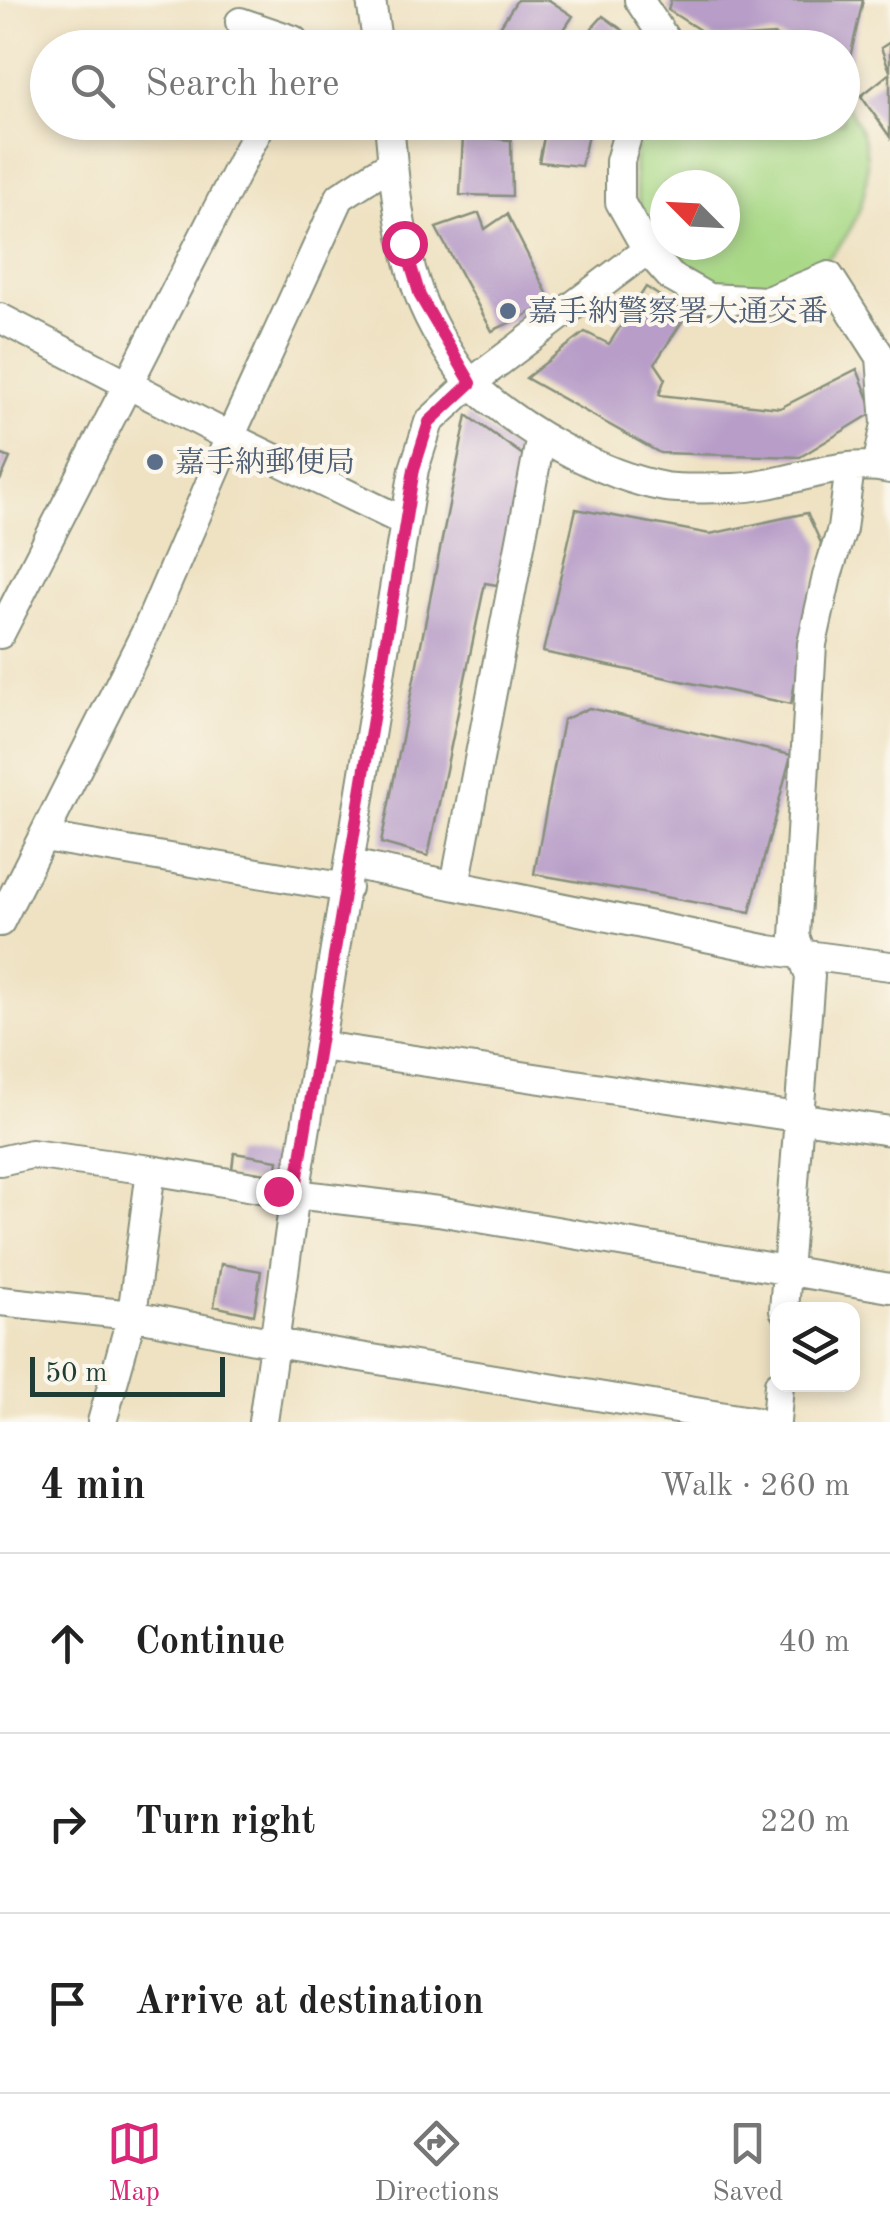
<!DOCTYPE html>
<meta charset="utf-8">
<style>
:root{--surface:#fff;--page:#f6f6f6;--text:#222;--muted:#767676;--line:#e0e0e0;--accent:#db2777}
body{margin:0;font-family:"Old Standard TT","Noto Serif JP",serif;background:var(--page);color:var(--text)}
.controls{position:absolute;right:30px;bottom:30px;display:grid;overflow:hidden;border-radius:20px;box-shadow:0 5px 15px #0003}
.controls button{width:90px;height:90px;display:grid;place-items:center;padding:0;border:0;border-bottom:2px solid var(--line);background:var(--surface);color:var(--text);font:50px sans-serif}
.compass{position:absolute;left:650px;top:170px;width:90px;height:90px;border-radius:50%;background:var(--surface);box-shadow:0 5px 15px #0003;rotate:294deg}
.scale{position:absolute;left:30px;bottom:25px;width:195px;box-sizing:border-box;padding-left:10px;border:5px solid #1f3d34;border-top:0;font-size:28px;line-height:35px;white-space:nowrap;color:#1f3d34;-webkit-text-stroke:8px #fbf7ec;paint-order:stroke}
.stop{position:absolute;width:30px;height:30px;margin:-22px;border:8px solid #db2777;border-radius:50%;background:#fff}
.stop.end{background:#db2777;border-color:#fff;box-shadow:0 2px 10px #0008}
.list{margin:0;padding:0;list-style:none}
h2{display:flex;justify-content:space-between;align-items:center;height:130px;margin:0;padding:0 40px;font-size:42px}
h2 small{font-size:32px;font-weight:400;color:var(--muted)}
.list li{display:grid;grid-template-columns:65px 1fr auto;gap:30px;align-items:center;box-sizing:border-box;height:180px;padding:0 40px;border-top:2px solid var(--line)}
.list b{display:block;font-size:38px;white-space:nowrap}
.list em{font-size:32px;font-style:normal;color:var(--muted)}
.icon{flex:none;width:55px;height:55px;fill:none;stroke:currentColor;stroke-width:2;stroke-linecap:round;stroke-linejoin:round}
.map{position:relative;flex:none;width:890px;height:1422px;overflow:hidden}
.search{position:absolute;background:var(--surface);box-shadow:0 5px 15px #0003;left:30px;right:30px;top:30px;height:110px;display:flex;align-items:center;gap:25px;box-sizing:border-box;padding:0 35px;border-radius:55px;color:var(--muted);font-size:38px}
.sheet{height:670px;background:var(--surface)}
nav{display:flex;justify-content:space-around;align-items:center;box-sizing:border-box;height:140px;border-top:2px solid var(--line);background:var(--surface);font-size:28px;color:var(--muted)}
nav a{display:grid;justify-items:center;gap:5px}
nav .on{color:var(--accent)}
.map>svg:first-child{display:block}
</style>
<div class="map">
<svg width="890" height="1422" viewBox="0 0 890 1422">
<rect width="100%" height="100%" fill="#fbf7ec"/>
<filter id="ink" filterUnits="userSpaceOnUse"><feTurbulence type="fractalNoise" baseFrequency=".01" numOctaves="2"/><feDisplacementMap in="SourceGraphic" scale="20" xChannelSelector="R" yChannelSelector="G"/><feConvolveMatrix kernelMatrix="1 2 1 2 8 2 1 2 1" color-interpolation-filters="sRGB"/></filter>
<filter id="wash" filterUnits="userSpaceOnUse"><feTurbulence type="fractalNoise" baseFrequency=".0048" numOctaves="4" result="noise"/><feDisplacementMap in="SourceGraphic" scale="40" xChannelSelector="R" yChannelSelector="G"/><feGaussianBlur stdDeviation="2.25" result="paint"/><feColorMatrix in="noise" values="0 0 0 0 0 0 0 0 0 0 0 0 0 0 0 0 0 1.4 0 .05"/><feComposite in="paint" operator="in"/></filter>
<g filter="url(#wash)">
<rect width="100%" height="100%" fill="#efe2c3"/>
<path fill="#a9d987" stroke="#648b5e" stroke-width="2.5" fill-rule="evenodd" d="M 843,97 C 850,111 862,129 865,145 C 876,202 841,268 784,283 C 720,301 651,261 638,197 C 633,173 632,144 645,123 L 842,122 ZM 665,185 L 725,185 L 725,245 L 665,245 Z"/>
<g id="blocks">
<path fill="#b79dc8" d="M 517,0 L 549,0 L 573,16 L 552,48 L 495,48 L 489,44 Z
M 671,0 L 863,0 L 849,62 L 842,60 L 842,48 L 808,48 L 774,35 L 714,39 L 668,10 Z
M 603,16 L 639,42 L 634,48 L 574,48 Z
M 890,42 L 890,71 L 881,48 Z
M 890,73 L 890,137 L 861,96 Z
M 547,122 L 591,122 L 581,166 L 539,162 Z
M 463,136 L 511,140 L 512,196 L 460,195 Z
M 479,213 L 485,229 L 507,214 L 552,303 L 492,331 L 436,228 Z
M 646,287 L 687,314 L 655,363 L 665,378 L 659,395 L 780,408 L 857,369 L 874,412 L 800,457 L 660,453 L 526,378 L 585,332 L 609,344 Z
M 467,415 L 527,458 L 497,585 L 485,583 L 428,856 L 381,843 Z
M 0,454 L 10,458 L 0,481 Z
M 576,509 L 710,534 L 807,513 L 821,543 L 791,704 L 543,652 Z
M 589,708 L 791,755 L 750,912 L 534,874 L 563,720 Z
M 234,1153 L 278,1160 L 275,1184 L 231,1177 Z
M 221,1264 L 261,1271 L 254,1315 L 214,1306 Z"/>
</g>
</g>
<g filter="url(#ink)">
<use href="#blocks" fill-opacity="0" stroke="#87907c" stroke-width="2.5"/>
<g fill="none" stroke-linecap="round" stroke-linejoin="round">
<g stroke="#87907c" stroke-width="32">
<path id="minor" d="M 371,0 L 378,48
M 639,0 L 671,48
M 240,22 L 293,40 L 297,48
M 389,122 C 394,180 399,239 419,294 C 428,319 454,366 473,385 C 519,429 602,476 665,487 C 686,490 711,488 733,488 C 785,487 838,457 890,469
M 631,122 L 620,161 L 620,202 L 647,250 L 671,277 L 708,298 L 767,301 L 829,276 L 881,357 L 886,424 L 877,466
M 392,163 L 340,197 L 230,437 L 405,522
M 0,318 L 230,437 L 146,632 L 0,922
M 0,634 L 262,122
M 44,837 L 347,888
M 350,864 L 769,950 L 890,966
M 455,885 L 541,436
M 320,1046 L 890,1131
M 0,1161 L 31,1154 L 151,1170 L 295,1194 L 438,1211 L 890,1288
M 0,1301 L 132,1315 L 275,1343 L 756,1422
M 784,1310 L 810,976 L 795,936 L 812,644 L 827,576 L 842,529 L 850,467
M 102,1422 L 132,1315 L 151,1170
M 263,1422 L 295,1194 L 405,522 L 414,469 L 429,422 L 471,383 L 647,250
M 776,1422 L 779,1384"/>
</g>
<use href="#minor" stroke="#fff" stroke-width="28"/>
</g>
</g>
<g fill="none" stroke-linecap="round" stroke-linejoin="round" filter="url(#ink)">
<path stroke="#db2777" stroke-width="12" d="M 278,1191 L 295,1194 L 414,469 L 429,422 L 471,383 L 420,296 L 404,243"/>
</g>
<g fill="#5c6f8a" stroke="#fbf7ec" stroke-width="4">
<circle cx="508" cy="311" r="10"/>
<circle cx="155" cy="462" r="10"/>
</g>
<g text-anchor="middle" stroke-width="8" stroke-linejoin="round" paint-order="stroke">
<g font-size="30" fill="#4e5e75" stroke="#fbf7ec" text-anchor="start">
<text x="528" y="321">嘉手納警察署大通交番</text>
<text x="175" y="472">嘉手納郵便局</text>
</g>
</g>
</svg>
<div class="controls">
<button><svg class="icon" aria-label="layers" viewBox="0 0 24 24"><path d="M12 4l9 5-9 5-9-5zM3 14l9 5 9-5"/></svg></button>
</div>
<svg class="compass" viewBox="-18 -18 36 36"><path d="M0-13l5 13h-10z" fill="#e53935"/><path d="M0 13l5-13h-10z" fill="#767676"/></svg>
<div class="scale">50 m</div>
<div class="stop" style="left:404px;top:243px"></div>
<div class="stop end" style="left:278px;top:1191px"></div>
<div class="search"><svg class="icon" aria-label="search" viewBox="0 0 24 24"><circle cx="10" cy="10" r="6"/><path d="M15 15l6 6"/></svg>Search here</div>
</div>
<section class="sheet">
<h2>4 min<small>Walk · 260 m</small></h2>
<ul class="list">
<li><svg class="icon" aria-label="ahead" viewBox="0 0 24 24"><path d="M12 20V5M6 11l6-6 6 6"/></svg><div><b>Continue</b></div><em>40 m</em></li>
<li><svg class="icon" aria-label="right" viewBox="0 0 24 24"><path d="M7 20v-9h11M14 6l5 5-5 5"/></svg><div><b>Turn right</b></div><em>220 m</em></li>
<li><svg class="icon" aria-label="arrive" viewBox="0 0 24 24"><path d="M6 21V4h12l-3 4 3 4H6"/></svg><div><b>Arrive at destination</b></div></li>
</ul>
</section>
<nav>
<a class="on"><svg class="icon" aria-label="map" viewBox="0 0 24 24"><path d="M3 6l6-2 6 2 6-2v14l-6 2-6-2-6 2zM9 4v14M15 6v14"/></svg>Map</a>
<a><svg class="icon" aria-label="directions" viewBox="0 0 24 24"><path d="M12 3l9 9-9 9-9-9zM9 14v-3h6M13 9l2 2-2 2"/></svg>Directions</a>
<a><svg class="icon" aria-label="saved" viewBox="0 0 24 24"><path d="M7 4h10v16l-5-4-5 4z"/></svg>Saved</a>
</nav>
